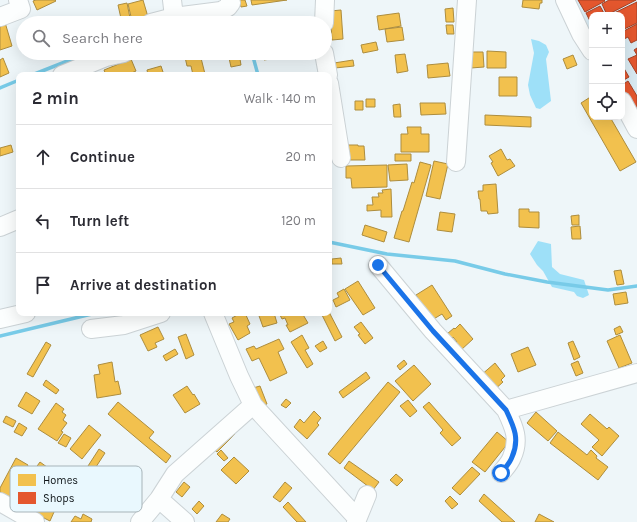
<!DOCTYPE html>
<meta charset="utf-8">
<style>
:root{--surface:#fff;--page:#f2f2f3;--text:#2b2b33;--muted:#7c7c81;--line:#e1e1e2}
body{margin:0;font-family:Karla,sans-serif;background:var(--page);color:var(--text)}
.controls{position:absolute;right:12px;top:12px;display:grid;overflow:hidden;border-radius:8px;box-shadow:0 4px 16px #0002}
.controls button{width:36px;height:36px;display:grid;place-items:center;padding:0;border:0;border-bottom:1px solid var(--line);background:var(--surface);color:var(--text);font:20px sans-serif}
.stop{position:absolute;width:12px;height:12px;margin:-9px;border:3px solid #1a73e8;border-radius:50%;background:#fff}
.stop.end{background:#1a73e8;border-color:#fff;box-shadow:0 1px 4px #0008}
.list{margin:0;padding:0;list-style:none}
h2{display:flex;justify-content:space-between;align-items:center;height:52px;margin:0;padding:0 16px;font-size:17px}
h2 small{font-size:13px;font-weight:400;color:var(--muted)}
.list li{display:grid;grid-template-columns:26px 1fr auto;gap:12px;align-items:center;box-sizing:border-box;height:64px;padding:0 16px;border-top:1px solid var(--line)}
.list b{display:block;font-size:15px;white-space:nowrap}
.list em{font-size:13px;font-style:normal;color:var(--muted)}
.icon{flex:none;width:22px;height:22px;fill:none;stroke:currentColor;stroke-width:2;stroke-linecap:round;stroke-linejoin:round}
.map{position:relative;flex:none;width:637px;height:522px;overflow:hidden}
.search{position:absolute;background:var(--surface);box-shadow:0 4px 16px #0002;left:16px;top:16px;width:316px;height:44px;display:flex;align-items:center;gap:10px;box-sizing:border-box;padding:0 14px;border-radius:22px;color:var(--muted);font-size:15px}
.panel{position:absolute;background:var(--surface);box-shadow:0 4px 16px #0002;left:16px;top:72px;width:316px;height:244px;border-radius:8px}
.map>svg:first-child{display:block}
</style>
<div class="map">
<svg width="637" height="522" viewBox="0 0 637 522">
<rect width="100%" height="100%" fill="#eef6f9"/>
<path fill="#d9eaf2" d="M 570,0 L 637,0 L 637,122 L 622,94 L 622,15 L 592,15 L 592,40 Z"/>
<path fill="#9ee0f8" d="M 531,39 L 539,41 L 546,45 L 549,52 L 546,59 L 551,101 L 540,109 L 536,108 L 530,95 L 528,85 L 534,53 Z
M 538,241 L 551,244 L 552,267 L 560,274 L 584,280 L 589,295 L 583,298 L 577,296 L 574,292 L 552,287 L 543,271 L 537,265 L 530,254 Z"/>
<path fill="#f2c14e" stroke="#ad8d3e" d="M 36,0 L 55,0 L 56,1 L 37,10 L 33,1 Z
M 143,0 L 148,17 L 132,21 L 128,4 Z
M 239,0 L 245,0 L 247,6 L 241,7 Z
M 251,0 L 287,0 L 252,5 Z
M 523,0 L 542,0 L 542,3 L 540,3 L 539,9 L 522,7 Z
M 127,3 L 131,23 L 122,23 L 118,5 Z
M 453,8 L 454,22 L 446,22 L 445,9 Z
M 341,10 L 343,39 L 332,40 L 330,11 Z
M 399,13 L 401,26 L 379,30 L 377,16 Z
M 4,19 L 12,46 L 0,50 L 0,21 Z
M 446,25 L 453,25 L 454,34 L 447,34 Z
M 402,27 L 404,40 L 387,42 L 385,29 Z
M 376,42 L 378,50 L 363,53 L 361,45 Z
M 487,51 L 506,52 L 506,68 L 487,68 Z
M 470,52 L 483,52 L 484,67 L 471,68 Z
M 239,53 L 241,65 L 231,67 L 229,58 L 234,58 L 233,54 Z
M 263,53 L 309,53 L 264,60 Z
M 200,54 L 205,74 L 193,75 L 191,66 L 187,66 L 185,57 Z
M 405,54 L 408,71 L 397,73 L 395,55 Z
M 573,55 L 577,65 L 567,69 L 563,59 Z
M 3,58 L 9,73 L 0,77 L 0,60 Z
M 131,59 L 136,71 L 127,75 L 106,75 L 104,70 Z
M 353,60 L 354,66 L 335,68 L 334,63 Z
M 448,63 L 450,76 L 428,78 L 427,65 Z
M 161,66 L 164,75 L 148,75 L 147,70 Z
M 499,77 L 517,77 L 517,96 L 499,96 Z
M 592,96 L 592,117 L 610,117 L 636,162 L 620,171 L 581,103 Z
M 366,99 L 375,99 L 375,107 L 366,107 Z
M 355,101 L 363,101 L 363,110 L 355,110 Z
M 420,103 L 445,103 L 446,114 L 421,115 Z
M 400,104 L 401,117 L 394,117 L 393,105 Z
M 485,115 L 531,117 L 531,127 L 485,125 Z
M 407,127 L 421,127 L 421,134 L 429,134 L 429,152 L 401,152 L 401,134 L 408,134 Z
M 11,145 L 13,152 L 0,156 L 0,148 Z
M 344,145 L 358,145 L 358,146 L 364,146 L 365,160 L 344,160 Z
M 501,149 L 507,160 L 510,159 L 515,166 L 498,176 L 491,163 L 493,162 L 489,156 Z
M 395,154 L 411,154 L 411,161 L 395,161 Z
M 434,161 L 448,164 L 440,199 L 426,196 Z
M 420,162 L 431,165 L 409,242 L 394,238 L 402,211 L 403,211 L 412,182 L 414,183 Z
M 407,164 L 408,180 L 390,181 L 388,165 Z
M 387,165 L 387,187 L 352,188 L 351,178 L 346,178 L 346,166 Z
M 496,184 L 498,213 L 488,214 L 487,211 L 481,211 L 480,199 L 479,199 L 478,191 L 483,191 L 483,185 Z
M 391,189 L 392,217 L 381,217 L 381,210 L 367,211 L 367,205 L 373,205 L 372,197 L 379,197 L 378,193 L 383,193 L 382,190 Z
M 519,209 L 529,209 L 529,212 L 539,212 L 539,228 L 519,227 Z
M 440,212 L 455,214 L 452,232 L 437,230 Z
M 579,215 L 579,225 L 572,225 L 571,216 Z
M 365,225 L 387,232 L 384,242 L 362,235 Z
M 580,226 L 581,239 L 572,239 L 571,227 Z
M 341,258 L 342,264 L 332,264 L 332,259 Z
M 621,270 L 624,284 L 617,285 L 614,271 Z
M 358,281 L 375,308 L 363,315 L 345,289 Z
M 432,285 L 452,316 L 446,320 L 442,314 L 432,320 L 416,295 Z
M 344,289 L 350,300 L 336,307 L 333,300 L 339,297 L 337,293 Z
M 626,292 L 628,303 L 615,305 L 613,294 Z
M 329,312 L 342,337 L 335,341 L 322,315 L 329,313 Z
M 241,313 L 245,313 L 250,324 L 247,326 L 250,333 L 238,340 L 229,324 L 234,322 L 232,318 Z
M 258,313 L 274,313 L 277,323 L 263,327 Z
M 279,313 L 302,313 L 308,323 L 290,332 L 286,325 L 288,325 L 285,318 L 282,319 Z
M 361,322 L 373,338 L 365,344 L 358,335 L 360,334 L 354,327 Z
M 460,324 L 473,339 L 461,350 L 455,343 L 457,342 L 453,337 L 451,339 L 447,334 L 454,328 L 455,329 Z
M 620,326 L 623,332 L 616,335 L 614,329 Z
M 158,327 L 164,339 L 155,343 L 157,347 L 148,351 L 140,335 Z
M 186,334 L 194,355 L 186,359 L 178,337 Z
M 302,335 L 309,348 L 305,350 L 313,364 L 307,368 L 291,342 Z
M 620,335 L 632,363 L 619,368 L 607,341 Z
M 279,339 L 284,349 L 278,352 L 287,373 L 270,381 L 259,358 L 252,361 L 246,349 L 254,346 L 256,349 Z
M 323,341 L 327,348 L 320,352 L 315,346 Z
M 573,341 L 580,357 L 574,360 L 568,343 Z
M 46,342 L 51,345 L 33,377 L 27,374 Z
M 528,347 L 536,365 L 518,372 L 511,354 Z
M 175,349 L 178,354 L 166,361 L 163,356 Z
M 404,360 L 407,364 L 400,370 L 397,366 Z
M 578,361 L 583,373 L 576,376 L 571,364 Z
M 112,362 L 115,382 L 118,381 L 121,394 L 97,398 L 94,375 L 100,374 L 98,365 Z
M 495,363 L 505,376 L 501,380 L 503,382 L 493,391 L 480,376 Z
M 414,365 L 431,384 L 413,401 L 395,381 Z
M 366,372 L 370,378 L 343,398 L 339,392 Z
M 46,380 L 59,390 L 56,394 L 43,385 Z
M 388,382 L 400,392 L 340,464 L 328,454 Z
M 187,386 L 193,395 L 194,394 L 200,404 L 185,413 L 173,395 Z
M 260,386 L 267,404 L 260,406 L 253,388 Z
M 26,392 L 40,401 L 32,414 L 18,406 Z
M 286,399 L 291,403 L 286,408 L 281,405 Z
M 408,400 L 417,411 L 410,417 L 400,406 Z
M 118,402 L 154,432 L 149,438 L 171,456 L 166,463 L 108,414 Z
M 429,402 L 461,438 L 452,446 L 440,433 L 443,430 L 423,407 Z
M 56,403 L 64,409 L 62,412 L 66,415 L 63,420 L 67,423 L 61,431 L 63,432 L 57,441 L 38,429 Z
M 314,411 L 321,418 L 317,423 L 319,425 L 307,439 L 294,427 L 300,419 L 304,423 Z
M 536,412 L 557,431 L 548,441 L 527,423 Z
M 590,414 L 607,429 L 609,427 L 619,436 L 602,456 L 592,447 L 599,440 L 581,424 Z
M 6,416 L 16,421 L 13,427 L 3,422 Z
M 19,423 L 27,428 L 22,436 L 14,432 Z
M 89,425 L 101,435 L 82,459 L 70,449 Z
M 231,429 L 235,434 L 217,452 L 212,448 Z
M 497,432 L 509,442 L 485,472 L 472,462 Z
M 558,432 L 587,455 L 591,450 L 597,456 L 596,458 L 608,467 L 598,480 L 550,443 Z
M 64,434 L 71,438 L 66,447 L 58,443 Z
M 99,449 L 105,453 L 94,470 L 88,466 Z
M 221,450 L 228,458 L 224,461 L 217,454 Z
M 234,457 L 249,471 L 236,484 L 221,470 Z
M 16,458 L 28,465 L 11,498 L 0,493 L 0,488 Z
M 349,461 L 379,482 L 373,490 L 344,468 Z
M 40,462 L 51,470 L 43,481 L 32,473 Z
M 472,467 L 480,474 L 460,495 L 452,488 Z
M 396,474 L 403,480 L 397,486 L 390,480 Z
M 184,482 L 190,487 L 182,497 L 176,492 Z
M 285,482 L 292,488 L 280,502 L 273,497 Z
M 47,487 L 62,494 L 50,521 L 34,513 L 36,510 L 32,508 L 39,491 L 44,493 Z
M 484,494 L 515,522 L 502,522 L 479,501 Z
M 450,496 L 458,504 L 452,509 L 445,501 Z
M 199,501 L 204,506 L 197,514 L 192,509 Z
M 288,502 L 306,522 L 297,522 L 283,507 Z
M 83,514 L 92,519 L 91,522 L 71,522 L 75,516 L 81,519 Z
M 222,514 L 230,519 L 228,522 L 216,522 Z
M 539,514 L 554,522 L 535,522 Z"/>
<path fill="#e4572e" stroke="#a44327" d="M 578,0 L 604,0 L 605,1 L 585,12 Z
M 609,0 L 636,0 L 607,15 L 602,4 Z
M 637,2 L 637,23 L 622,30 L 622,15 L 610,15 Z
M 600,6 L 605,15 L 592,15 L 592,25 L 586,13 Z
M 637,24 L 637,40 L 631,43 L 628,37 L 622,40 L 622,32 Z
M 637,48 L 637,74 L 628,59 L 637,55 L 634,50 Z
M 622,65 L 629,77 L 622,81 Z
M 628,81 L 637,96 L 637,116 L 622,91 L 622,85 Z"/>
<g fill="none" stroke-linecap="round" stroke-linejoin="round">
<path stroke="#78cbe8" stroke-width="3.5" d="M 252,53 L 258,75
M 32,75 L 70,60 L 93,53
M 0,88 L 19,80
M 329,242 L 387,254 L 455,261 L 505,274 L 547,282 L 608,290 L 637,286
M 0,336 L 96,313"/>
<g stroke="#cbd2d5" stroke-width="20">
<path id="minor" d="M 172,0 L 174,17
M 565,0 L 581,34 L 592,51
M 0,17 L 21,9 L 18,0
M 151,23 L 174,17 L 221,11 L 228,7 L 231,3 L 230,0
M 324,23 L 325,0
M 324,53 L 328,75
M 62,75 L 106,57 L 124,53
M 329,83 L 341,158
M 622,101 L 637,129
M 456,162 L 467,0
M 0,227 L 19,219
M 378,265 L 433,331 L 506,410 C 514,427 520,439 512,457 C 510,463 505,468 501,473
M 213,313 L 239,376 L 253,405 L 357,518
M 0,319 L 26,313
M 91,329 L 124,325 L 161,313
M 506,410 L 637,373
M 159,499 L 185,522
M 0,502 L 35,522
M 140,522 L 159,499 L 175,474 L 253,405
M 356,522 L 367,495"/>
</g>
<use href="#minor" stroke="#fcfefe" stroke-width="18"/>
</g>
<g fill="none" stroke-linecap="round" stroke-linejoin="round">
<path stroke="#1a73e8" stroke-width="5" d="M 378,265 L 433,331 L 506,410 C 514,427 520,439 512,457 C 510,463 505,468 501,473"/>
</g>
<rect x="10" y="466" width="132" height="46" rx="6" fill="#e9f8fe" stroke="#a7b4b9" stroke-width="1"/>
<rect x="18" y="474" width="18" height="12" fill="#f2c14e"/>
<rect x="18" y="492" width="18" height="12" fill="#e4572e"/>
<g font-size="11" fill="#0d1417">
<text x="43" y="484">Homes</text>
<text x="43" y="502">Shops</text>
</g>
</svg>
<div class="controls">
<button>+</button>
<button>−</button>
<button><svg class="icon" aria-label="locate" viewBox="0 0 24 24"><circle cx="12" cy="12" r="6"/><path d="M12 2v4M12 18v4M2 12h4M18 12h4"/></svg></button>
</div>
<div class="stop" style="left:501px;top:473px"></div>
<div class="stop end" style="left:378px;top:265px"></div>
<div class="search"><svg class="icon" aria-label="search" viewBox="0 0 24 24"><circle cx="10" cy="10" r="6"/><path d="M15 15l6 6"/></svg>Search here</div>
<section class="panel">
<h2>2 min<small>Walk · 140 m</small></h2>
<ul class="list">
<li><svg class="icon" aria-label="ahead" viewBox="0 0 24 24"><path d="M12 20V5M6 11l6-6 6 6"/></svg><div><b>Continue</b></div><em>20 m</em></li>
<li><svg class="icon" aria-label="left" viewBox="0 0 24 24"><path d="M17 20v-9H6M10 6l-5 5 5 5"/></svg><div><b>Turn left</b></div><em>120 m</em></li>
<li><svg class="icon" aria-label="arrive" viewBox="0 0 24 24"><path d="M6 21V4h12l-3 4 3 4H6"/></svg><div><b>Arrive at destination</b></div></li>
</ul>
</section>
</div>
